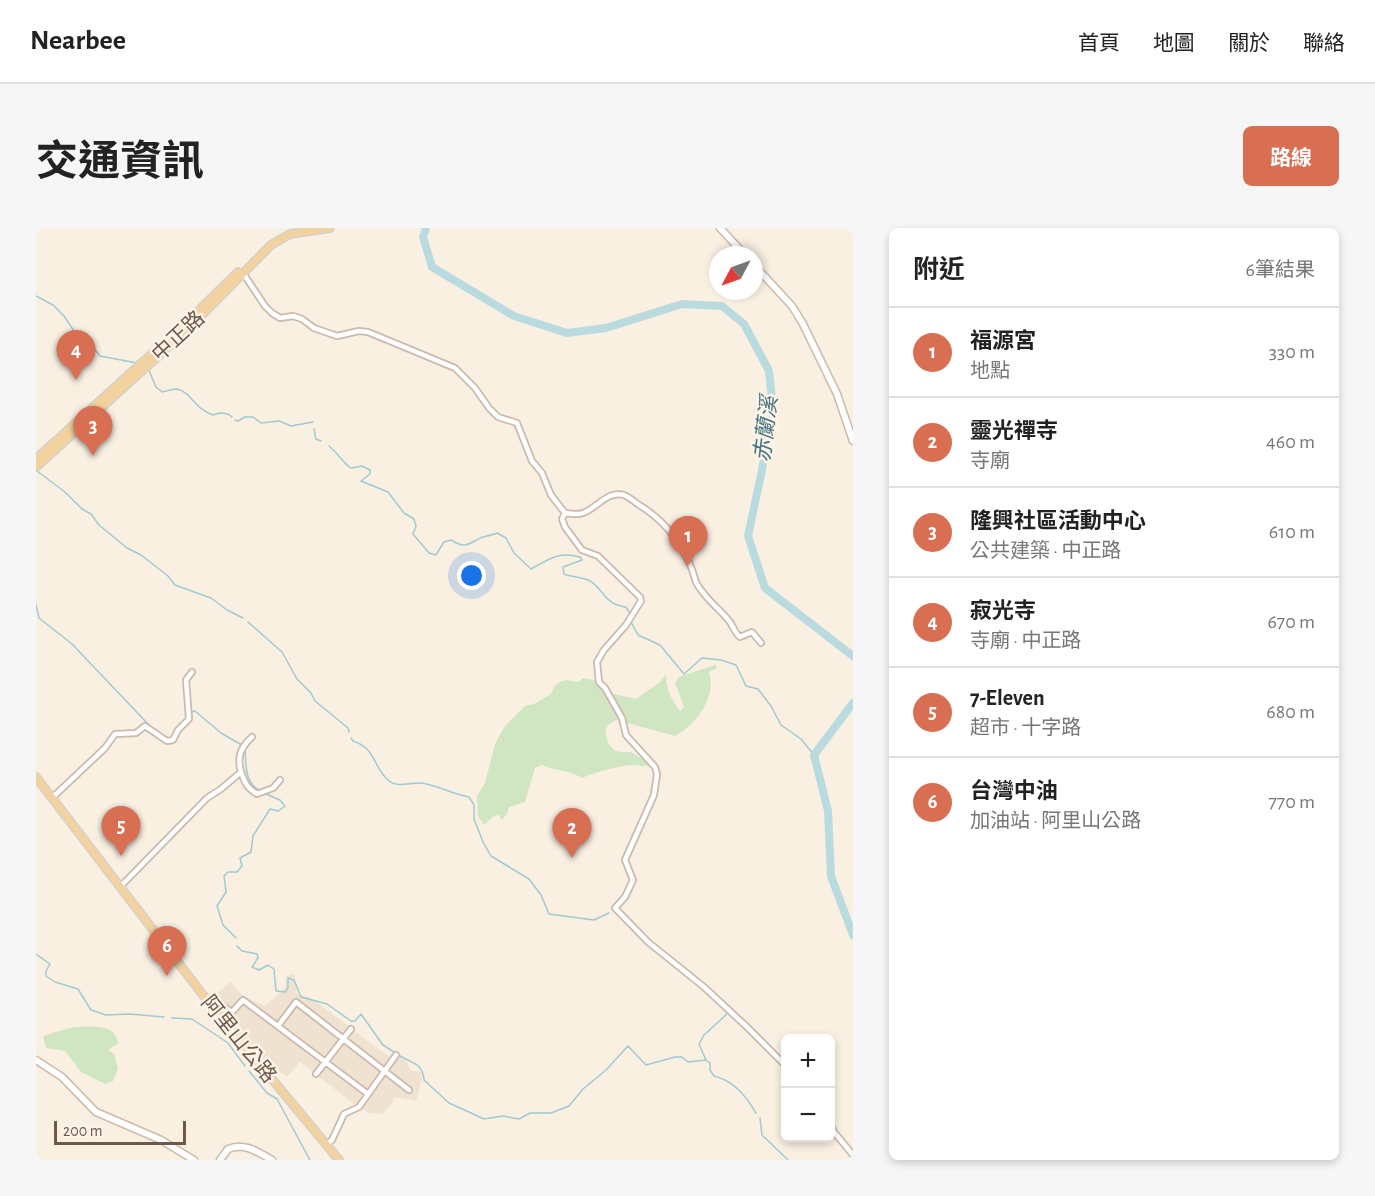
<!DOCTYPE html>
<html lang="zh-TW">
<meta charset="utf-8">
<style>
:root{--surface:#fff;--page:#f6f6f6;--text:#222;--muted:#767676;--line:#e0e0e0;--accent:#d86f52}
body{margin:0;font-family:"Alegreya Sans","Noto Sans TC",sans-serif;background:var(--page);color:var(--text)}
.controls{position:absolute;right:18px;bottom:18px;display:grid;overflow:hidden;border-radius:9px;box-shadow:0 3px 9px #0003}
.controls button{width:54px;height:54px;display:grid;place-items:center;padding:0;border:0;border-bottom:2px solid var(--line);background:var(--surface);color:var(--text);font:30px sans-serif}
.compass{position:absolute;left:673px;top:18px;width:54px;height:54px;border-radius:50%;background:var(--surface);box-shadow:0 3px 9px #0003;rotate:229deg}
.scale{position:absolute;left:18px;bottom:15px;width:132px;box-sizing:border-box;padding-left:6px;border:3px solid #6e574b;border-top:0;font-size:16px;line-height:21px;white-space:nowrap;color:#6e574b;-webkit-text-stroke:4px #fdf4e7;paint-order:stroke}
.you{position:absolute;left:436px;top:348px;width:21px;height:21px;margin:-15px;border:4px solid #fff;border-radius:50%;background:#1a73e8;box-shadow:0 0 0 9px #1a73e833}
.badge{display:grid;place-items:center;width:39px;height:39px;border-radius:50%;background:var(--accent);color:#fff;font-size:20px;font-weight:700}
.pin{position:absolute;translate:-50% -50px;filter:drop-shadow(0 2px 3px #0008)}
.pin::after{content:'';position:absolute;top:32px;width:21px;height:18px;background:inherit;clip-path:polygon(0 0,100% 0,50% 100%)}
.list{margin:0;padding:0;list-style:none}
h2{display:flex;justify-content:space-between;align-items:center;height:78px;margin:0;padding:0 24px;font-size:26px}
h2 small{font-size:20px;font-weight:400;color:var(--muted)}
.list li{display:grid;grid-template-columns:39px 1fr auto;gap:18px;align-items:center;box-sizing:border-box;height:90px;padding:0 24px;border-top:2px solid var(--line)}
.list b{display:block;font-size:22px;white-space:nowrap}
.list p{margin:0;font-size:20px;white-space:nowrap;color:var(--muted)}
.list em{font-size:20px;font-style:normal;color:var(--muted)}
.map{position:relative;flex:none;width:817px;height:932px;overflow:hidden;border-radius:9px}
header{display:flex;align-items:center;gap:36px;box-sizing:border-box;height:84px;padding:0 30px;background:var(--surface);border-bottom:2px solid var(--line)}
header strong{font-size:28px}
nav{display:flex;gap:33px;margin-inline-start:auto;font-size:21px}
.intro{display:flex;align-items:center;justify-content:space-between;box-sizing:border-box;height:144px;padding:0 36px}
h1{margin:0;font-size:42px}
.button{padding:15px 27px;border-radius:9px;background:var(--accent);color:#fff;font-size:21px;font-weight:700}
main{display:flex;gap:36px;padding:0 36px}
aside{flex:1;background:var(--surface);border-radius:9px;box-shadow:0 3px 9px #0003}
.map>svg:first-child{display:block}
</style>
<header>
<strong>Nearbee</strong>
<nav><a>首頁</a><a>地圖</a><a>關於</a><a>聯絡</a></nav>
</header>
<div class="intro"><h1>交通資訊</h1><a class="button">路線</a></div>
<main>
<div class="map">
<svg width="817" height="932" viewBox="0 0 817 932">
<rect width="100%" height="100%" fill="#f9f0e2"/>
<path fill="#f0e2d1" d="M 258,746 L 261,766 L 274,769 L 357,832 L 361,827 L 372,835 L 374,842 L 385,844 L 386,850 L 380,873 L 358,869 L 356,876 L 346,886 L 333,885 L 318,876 L 264,834 L 251,849 L 227,831 L 175,770 L 195,754 L 206,767 L 228,778 L 249,760 L 250,748 Z"/>
<path fill="#d0e5c2" d="M 679,437 L 681,440 L 673,444 C 681,469 660,497 639,508 L 580,492 L 573,496 L 569,502 L 572,515 L 578,522 L 584,524 L 595,524 L 616,536 C 608,540 605,537 597,537 C 582,538 559,544 546,550 C 534,542 519,543 506,537 L 499,540 L 489,574 L 473,579 L 471,586 L 466,592 L 463,587 L 458,588 L 448,597 L 442,588 L 441,568 L 449,555 L 459,516 L 469,498 L 489,478 L 498,476 L 515,466 L 518,459 L 524,454 L 530,452 L 543,454 L 547,450 L 558,452 L 573,465 L 600,471 L 624,454 L 630,446 C 630,461 635,471 644,483 L 648,479 L 639,455 L 643,449 Z
M 37,799 C 54,799 80,794 82,816 L 74,820 L 73,823 L 78,826 L 82,841 L 77,853 L 69,856 L 45,844 L 29,823 L 10,820 L 7,808 Z"/>
<g fill="none" stroke-linecap="round" stroke-linejoin="round">
<path stroke="#a0cad1" stroke-width="1.5" d="M 0,68 L 17,77 L 28,88 L 42,109 L 56,118 L 64,128 L 101,135
M 112,140 L 120,159 L 126,164 C 130,163 137,161 141,161 C 154,163 160,182 177,187 C 184,184 190,184 196,189
M 199,192 L 202,193 L 209,189 L 217,189 L 225,195 L 243,193 L 255,198 L 277,194
M 278,201 L 280,211 L 285,213
M 293,218 C 302,225 306,234 315,240 L 326,238 L 334,242 L 334,246 L 325,253 L 352,264 L 368,285 L 378,291 L 380,298 L 377,306 L 393,325 L 400,327 L 408,314 L 415,312 C 431,322 432,315 447,309 C 451,308 457,307 461,305 L 470,310 L 478,325 L 495,341 C 513,331 523,323 544,329 L 546,332 L 527,339 L 528,346 C 536,349 544,349 552,352 C 567,358 566,376 590,379 L 593,384
M 1,243 L 29,264 L 46,281 L 55,286 L 63,297 L 91,320 L 105,327 L 132,348 L 139,357 L 175,370 L 191,382 L 207,390
M 0,377 L 3,390 L 36,416 L 113,497
M 212,394 L 246,424 L 261,451 L 275,465 L 279,473 L 312,500 L 313,504
M 595,394 L 602,407 L 624,417 L 648,446 L 666,430 L 685,432 L 700,437 L 710,458 L 722,461 L 735,478 L 745,497 L 765,511 L 778,527
M 154,484 L 159,483 L 185,505 L 204,516
M 315,510 L 317,513 C 340,520 337,540 353,553 C 362,560 375,554 385,555 C 401,557 416,566 433,569 L 438,577 L 438,591 L 447,614 L 455,628 L 493,651 L 505,667 L 513,686 L 558,692 L 573,685
M 209,520 C 210,535 208,554 223,562
M 200,710 L 187,697 L 181,678 L 190,664 L 188,648 L 192,644 L 201,644 L 206,638 L 204,630 L 215,624 L 217,608 L 234,581 L 242,583 L 249,578 L 244,572 L 230,566
M 201,718 L 206,723 L 221,726 L 222,730 L 216,739 L 223,742 L 232,737 L 238,741 L 240,763 L 249,764 L 252,760 L 252,750 L 258,752 L 265,769 L 291,776 L 315,793 L 319,793 L 325,786 L 347,817 L 358,824
M 0,726 L 14,736 L 10,743 L 10,748 L 19,754 L 42,761 L 55,782 L 70,787 L 94,786 L 128,789
M 136,790 L 156,791 L 192,815 L 209,838
M 364,828 C 377,836 386,834 388,852 L 413,875 L 448,891 L 467,888 L 483,891 L 494,885 L 515,885 L 533,878 L 547,861 L 570,842 L 592,818 L 610,837 L 639,829 L 646,829 L 652,834 L 670,832 L 674,835 L 674,842 L 678,848 C 698,853 710,868 720,885
M 670,832 L 663,816 L 668,807 L 691,786
M 213,843 L 231,865 L 241,871 L 274,932
M 724,890 L 726,907 L 752,932"/>
<path stroke="#b9dbe0" stroke-width="8" d="M 390,0 L 387,9 L 396,39 L 478,88 L 531,105 L 570,100 L 646,76 L 686,78 L 708,96 L 733,143 L 737,181 L 726,242 L 712,308 L 729,360 L 817,428
M 817,475 L 778,527 L 792,583 L 795,648 L 817,707"/>
<g stroke="#cbbaad" stroke-width="8">
<path id="street" d="M 207,45 L 229,78 L 236,85 L 244,90 L 257,88 L 266,91 L 278,100 L 301,108 L 323,103 L 332,104 L 419,140 L 439,160 L 453,180 L 462,189 L 481,195 L 496,233 L 506,245 L 515,267 L 529,285 L 526,291 L 529,299 L 546,322 L 562,328 L 604,369 L 605,373 L 590,397 L 568,422 L 561,434 L 563,454 L 569,460 L 586,490 L 590,507 L 619,539 L 621,546 L 618,567 L 589,632 L 597,652 L 589,669 L 579,680 L 612,714 L 668,759 L 711,799 L 750,838
M 529,285 C 535,286 542,287 547,285 C 561,280 572,262 588,267 C 593,269 599,274 603,277 C 628,292 644,312 655,339 C 658,345 658,351 661,356 C 670,372 684,381 694,394 C 698,400 699,405 704,409 L 716,404 L 725,415
M 205,544 C 201,529 204,520 216,509
M 16,570 L 69,520 L 79,506 L 100,505 L 109,498 L 131,513 L 137,512 L 142,502 L 153,491 L 150,452 L 156,444
M 85,658 L 171,570 L 185,561 L 205,544 C 209,555 211,560 221,566 L 237,560 L 244,552
M 177,780 L 184,776 L 196,784 L 207,772 L 332,866
M 242,798 L 260,774 L 373,862
M 280,846 L 315,801
M 794,896 L 798,904 L 817,927
M 290,917 L 296,912 L 308,886 L 323,879 L 360,827"/>
</g>
<g stroke="#cebaaa" stroke-width="9">
<path id="secondary" d="M 684,0 L 709,27
M 718,37 L 756,78 L 767,96 L 801,166 L 817,213
M 0,832 L 26,849 L 60,884 L 125,912 L 158,932
M 184,932 L 192,921 C 208,914 222,924 236,932"/>
</g>
<g stroke="#d6d0cd" stroke-width="10">
<path id="primary" d="M 0,231 L 151,94 L 202,44
M 0,239 L 152,101 L 235,17 L 254,6 L 294,0
M 0,549 L 177,780 L 303,932"/>
</g>
<use href="#street" stroke="#fff" stroke-width="4.5"/>
<use href="#secondary" stroke="#fff" stroke-width="6"/>
<use href="#primary" stroke="#f2d3a0" stroke-width="7"/>
</g>
<g text-anchor="middle" stroke-width="5" stroke-linejoin="round" paint-order="stroke">
<g font-size="21" fill="#6e574b" stroke="#fdf4e7">
<text transform="translate(142 108) rotate(-43)" y="7">中正路</text>
<text transform="translate(203 811) rotate(51)" y="7">阿里山公路</text>
</g>
<g font-size="22" font-style="italic" fill="#477680" stroke="#fdf4e7">
<text transform="translate(729 201) rotate(-83)" y="8">赤蘭溪</text>
</g>
</g>
</svg>
<div class="controls">
<button>+</button>
<button>−</button>
</div>
<svg class="compass" viewBox="-18 -18 36 36"><path d="M0-13l5 13h-10z" fill="#e53935"/><path d="M0 13l5-13h-10z" fill="#767676"/></svg>
<div class="scale">200 m</div>
<div class="you"></div>
<div class="pin badge" style="left:652px;top:338px">1</div>
<div class="pin badge" style="left:536px;top:630px">2</div>
<div class="pin badge" style="left:57px;top:228px">3</div>
<div class="pin badge" style="left:40px;top:152px">4</div>
<div class="pin badge" style="left:85px;top:628px">5</div>
<div class="pin badge" style="left:131px;top:748px">6</div>
</div>
<aside>
<h2>附近<small>6筆結果</small></h2>
<ul class="list">
<li><span class="badge">1</span><div><b>福源宮</b><p>地點</p></div><em>330 m</em></li>
<li><span class="badge">2</span><div><b>靈光禪寺</b><p>寺廟</p></div><em>460 m</em></li>
<li><span class="badge">3</span><div><b>隆興社區活動中心</b><p>公共建築 · 中正路</p></div><em>610 m</em></li>
<li><span class="badge">4</span><div><b>寂光寺</b><p>寺廟 · 中正路</p></div><em>670 m</em></li>
<li><span class="badge">5</span><div><b>7-Eleven</b><p>超市 · 十字路</p></div><em>680 m</em></li>
<li><span class="badge">6</span><div><b>台灣中油</b><p>加油站 · 阿里山公路</p></div><em>770 m</em></li>
</ul>
</aside>
</main>
